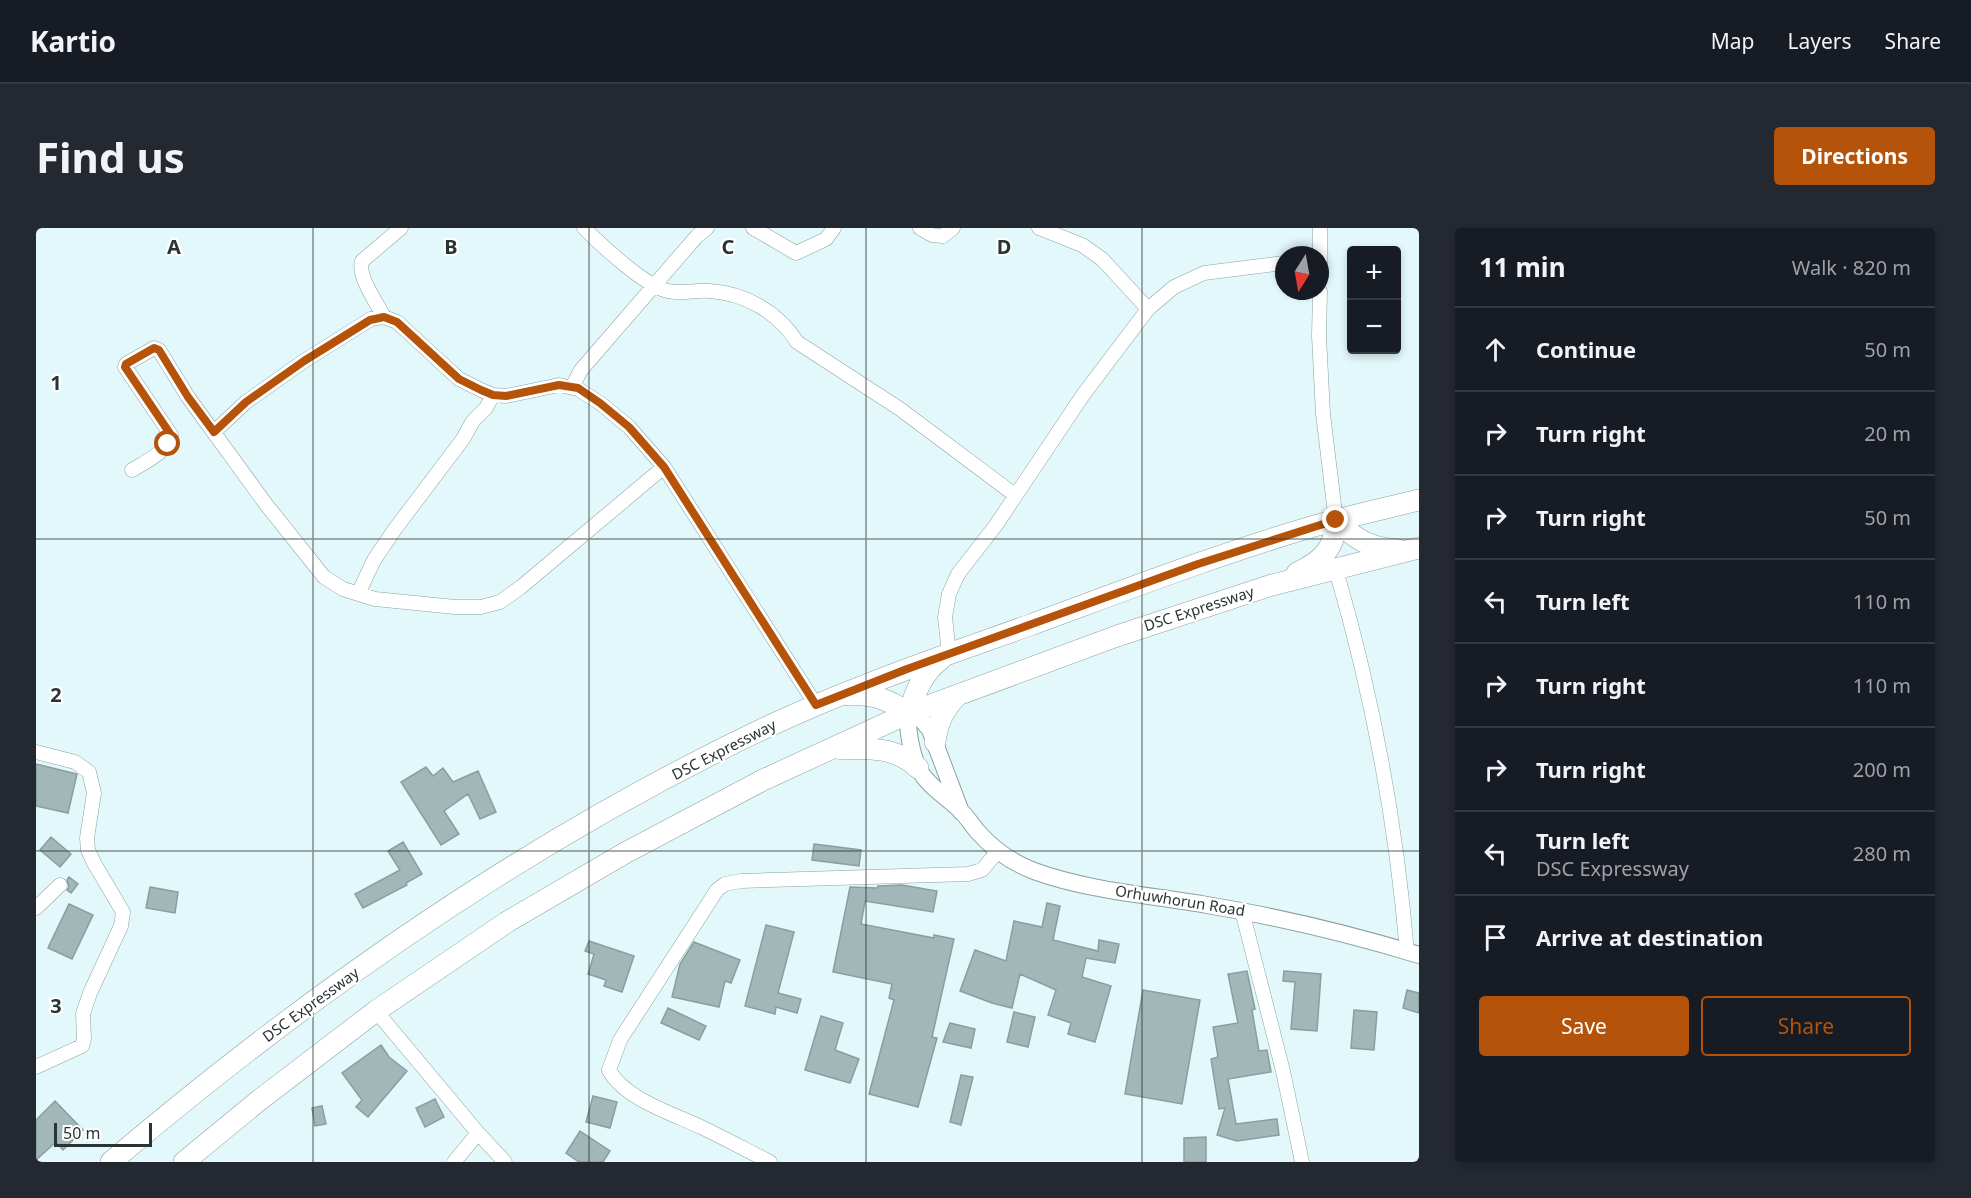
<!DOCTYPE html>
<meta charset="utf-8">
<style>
:root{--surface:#171b24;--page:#242831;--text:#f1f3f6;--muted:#9ea1a6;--line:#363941;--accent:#b45309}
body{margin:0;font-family:"Noto Sans",sans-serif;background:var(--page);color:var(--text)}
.controls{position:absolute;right:18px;top:18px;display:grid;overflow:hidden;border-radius:6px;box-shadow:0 3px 9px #0003}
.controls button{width:54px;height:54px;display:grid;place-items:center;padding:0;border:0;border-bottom:2px solid var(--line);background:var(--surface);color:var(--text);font:30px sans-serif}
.compass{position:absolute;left:1239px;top:18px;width:54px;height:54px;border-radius:50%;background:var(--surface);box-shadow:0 3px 9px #0003;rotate:191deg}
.scale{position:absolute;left:18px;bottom:15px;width:98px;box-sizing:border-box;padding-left:6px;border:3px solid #2b3434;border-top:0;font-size:16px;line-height:21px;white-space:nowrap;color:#2b3434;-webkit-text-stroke:4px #fff;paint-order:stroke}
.stop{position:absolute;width:18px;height:18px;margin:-14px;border:4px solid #b45309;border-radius:50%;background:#fff}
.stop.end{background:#b45309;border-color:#fff;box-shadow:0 2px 6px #0008}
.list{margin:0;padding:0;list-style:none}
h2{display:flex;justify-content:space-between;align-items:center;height:78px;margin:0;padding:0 24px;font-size:26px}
h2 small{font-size:20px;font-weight:400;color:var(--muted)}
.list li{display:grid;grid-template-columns:39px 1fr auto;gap:18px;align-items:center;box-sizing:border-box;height:84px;padding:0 24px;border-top:2px solid var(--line)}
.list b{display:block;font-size:22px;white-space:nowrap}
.list p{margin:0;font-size:20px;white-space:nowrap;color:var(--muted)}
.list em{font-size:20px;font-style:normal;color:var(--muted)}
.actions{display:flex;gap:12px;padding:18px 24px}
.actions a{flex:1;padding:14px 0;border:2px solid var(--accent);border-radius:6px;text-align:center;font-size:21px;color:var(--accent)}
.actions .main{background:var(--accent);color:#fff}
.icon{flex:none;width:33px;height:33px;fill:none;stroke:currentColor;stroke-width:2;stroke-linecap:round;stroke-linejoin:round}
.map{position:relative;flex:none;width:1383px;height:934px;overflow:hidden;border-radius:6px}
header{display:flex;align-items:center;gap:36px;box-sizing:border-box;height:84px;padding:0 30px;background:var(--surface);border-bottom:2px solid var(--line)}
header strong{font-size:28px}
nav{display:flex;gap:33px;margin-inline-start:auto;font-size:21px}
.intro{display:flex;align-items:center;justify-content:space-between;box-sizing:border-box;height:144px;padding:0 36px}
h1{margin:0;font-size:42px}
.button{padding:15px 27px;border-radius:6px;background:var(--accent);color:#fff;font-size:21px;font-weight:700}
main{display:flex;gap:36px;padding:0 36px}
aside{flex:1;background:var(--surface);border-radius:6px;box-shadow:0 3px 9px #0003}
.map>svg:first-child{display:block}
</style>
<header>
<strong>Kartio</strong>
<nav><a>Map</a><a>Layers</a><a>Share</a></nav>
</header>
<div class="intro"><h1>Find us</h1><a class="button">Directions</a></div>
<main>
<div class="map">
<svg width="1383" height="934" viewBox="0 0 1383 934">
<rect width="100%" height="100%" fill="#e2f8fa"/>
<path fill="#a2b7b8" stroke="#899e9f" stroke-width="1.5" d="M 0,536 L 41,546 L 32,585 L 0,578 Z
M 390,539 L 397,548 L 407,540 L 417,554 L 442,543 L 460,584 L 444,591 L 432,566 L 408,583 L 423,606 L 405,617 L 365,554 Z
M 15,609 L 35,626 L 24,639 L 4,622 Z
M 367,614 L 386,646 L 370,655 L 371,657 L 327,680 L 319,666 L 364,642 L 352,623 Z
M 778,616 L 825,622 L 823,638 L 776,632 Z
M 33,649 L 42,656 L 35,665 L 31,662 L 33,659 L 31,652 Z
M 866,657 L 901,663 L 897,684 L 829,673 L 825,696 L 898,710 L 898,707 L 918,711 L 896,809 L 901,810 L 882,879 L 833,866 L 858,772 L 853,770 L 856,756 L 797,744 L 814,659 L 841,660 L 842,658 Z
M 114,659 L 142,664 L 139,685 L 110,680 Z
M 1011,675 L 1024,678 L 1017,712 L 1062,723 L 1063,712 L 1083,716 L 1079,735 L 1050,730 L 1046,749 L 1075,758 L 1059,814 L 1032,806 L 1035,795 L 1012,787 L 1020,762 L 984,746 L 976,780 L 956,775 L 924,763 L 939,722 L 970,733 L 978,693 L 1006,699 Z
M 33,676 L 57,687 L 36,731 L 12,720 Z
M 730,697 L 758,704 L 742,765 L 765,771 L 761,785 L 740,779 L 739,786 L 709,778 Z
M 553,713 L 598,728 L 586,764 L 568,758 L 570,752 L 552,746 L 558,726 L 549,723 Z
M 658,714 L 704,732 L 695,755 L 689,753 L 683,779 L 636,769 L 644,736 Z
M 1211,743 L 1219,781 L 1216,782 L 1223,823 L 1231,822 L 1235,844 L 1192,851 L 1200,896 L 1241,891 L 1243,907 L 1201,913 L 1181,907 L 1189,880 L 1183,881 L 1175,831 L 1182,829 L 1177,799 L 1202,795 L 1192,746 Z
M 1248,743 L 1285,746 L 1281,803 L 1255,801 L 1259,754 L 1247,753 Z
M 1107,762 L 1164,772 L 1146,876 L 1089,866 Z
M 1371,762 L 1383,765 L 1383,785 L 1367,780 Z
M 632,780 L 670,798 L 663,812 L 625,795 Z
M 1318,782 L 1341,784 L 1338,822 L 1315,820 Z
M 978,784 L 999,789 L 992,819 L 971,814 Z
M 785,788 L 807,795 L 799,822 L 823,831 L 814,855 L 769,842 Z
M 914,795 L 939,801 L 935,820 L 907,814 Z
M 345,817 L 353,829 L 371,843 L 332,889 L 320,879 L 326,872 L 306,845 Z
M 925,847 L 937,849 L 925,897 L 914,894 Z
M 557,868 L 581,874 L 574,900 L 550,894 Z
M 399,871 L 408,889 L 389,899 L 380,880 Z
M 19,873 L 47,902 L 27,922 L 20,914 L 0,932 L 0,892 Z
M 286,878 L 290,896 L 279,898 L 276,880 Z
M 544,903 L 574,923 L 567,934 L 543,934 L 530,925 Z
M 1170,909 L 1170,934 L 1148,934 L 1148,910 Z"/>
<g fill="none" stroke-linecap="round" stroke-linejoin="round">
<g stroke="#8da1a2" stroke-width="15">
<path id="minor" d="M 548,0 C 565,17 610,59 632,63 C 644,66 660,62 673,63 C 709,65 742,84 761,114 L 864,181 L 979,267
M 717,0 L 760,25 L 790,11 L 798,0
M 884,0 L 896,7 L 907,8 L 917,0
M 1003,0 L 1046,17 L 1066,31 L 1112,81
M 1284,47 L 1284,0
M 1284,63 L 1283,108 L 1287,186 L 1300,293
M 348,89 C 341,75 321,48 326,33 L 365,0
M 536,159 L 545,142 L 661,8 L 671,0
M 178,204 L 210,174 L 268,133 L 335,91 L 348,89 L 361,94 L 423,151 L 445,162 L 457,167 L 470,168 L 523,157 L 542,161 L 564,175 L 593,199 L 628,239 L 780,477
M 96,242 C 109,234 133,223 135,207 L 89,139 L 90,136 L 118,120 L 123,122 L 152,169 L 229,275 L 288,349 L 307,361 L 339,371 L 419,379 L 445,379 L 464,374 L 485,359 L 628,239
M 1300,342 C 1337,469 1360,592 1371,724
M 322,366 L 338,332 L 359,301 L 427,211 L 437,193 L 450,180 L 457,167
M 913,426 L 909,389 L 913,366 L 922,346 L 960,297 L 1047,167 L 1112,81 L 1138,59 L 1168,45 L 1248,35
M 0,524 L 39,534 L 53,544 L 58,565 L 51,610 L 52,622 L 58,635 L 87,684 L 85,698 L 54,765 L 47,786 L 48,811 L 46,818 L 0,839
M 0,680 L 24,657
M 1206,683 L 1247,843 L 1266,934
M 340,783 L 442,905 L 469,934
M 418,934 L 442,905
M 734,934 C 712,923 690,911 667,900 C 638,886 588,871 573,842 L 584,812 L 681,662 L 689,656 L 705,653 L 932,646 L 946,642 L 962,623"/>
</g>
<g stroke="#8da1a2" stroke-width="18">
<path id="tertiary" d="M 925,584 L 894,502 L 886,492 L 873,485 C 870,499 876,528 883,542 C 893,559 911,569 925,583 C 931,589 936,597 942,604 C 957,621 977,635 998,643 C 1053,663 1113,667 1171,677 C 1243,689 1314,706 1383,727"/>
</g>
<g stroke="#8da1a2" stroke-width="22">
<path id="primary" d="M 1300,293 C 1321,312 1333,320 1362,322
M 1261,345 C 1286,333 1299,321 1300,293
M 813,467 C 837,465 853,472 873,485 C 879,464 887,444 905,431
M 899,514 C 901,495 908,480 922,467
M 805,521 C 833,520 861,519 882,540
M 75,934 C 275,764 493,612 731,499 C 816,459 905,429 994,397 C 1087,363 1180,327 1275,299 C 1310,289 1347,281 1383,272
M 148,934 L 221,874 L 340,783 L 471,694 L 589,625 L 727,552 L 873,485 L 1081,408 L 1236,357 L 1383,320"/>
</g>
<use href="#minor" stroke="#fff" stroke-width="14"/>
<use href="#tertiary" stroke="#fff" stroke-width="16"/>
<use href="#primary" stroke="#fff" stroke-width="21"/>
</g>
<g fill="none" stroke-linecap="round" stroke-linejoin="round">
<path stroke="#b45309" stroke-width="8" d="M 132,216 L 135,207 L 89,139 L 90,136 L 118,120 L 123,122 L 152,169 L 178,204 L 210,174 L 268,133 L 334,92 L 348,89 L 361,94 L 423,151 L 445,162 L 457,167 L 470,168 L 523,157 L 542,160 L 564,175 L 593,199 L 628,239 L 780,477 L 871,441 L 1162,336 L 1300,292"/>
</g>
<path fill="none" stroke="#2b3434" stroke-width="1.5" stroke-opacity="0.55" d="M 277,0 L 277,934M 553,0 L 553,934M 830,0 L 830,934M 1106,0 L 1106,934M 0,311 L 1383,311M 0,623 L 1383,623"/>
<g text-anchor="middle" stroke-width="4.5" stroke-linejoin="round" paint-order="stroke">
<g font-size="15" fill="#2b3434" stroke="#fff">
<text transform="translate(1163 381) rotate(-18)" y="5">DSC Expressway</text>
<text transform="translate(688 522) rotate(-27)" y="5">DSC Expressway</text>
<text transform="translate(1144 673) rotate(9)" y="5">Orhuwhorun Road</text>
<text transform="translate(275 777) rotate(-36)" y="5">DSC Expressway</text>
</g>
</g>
<g font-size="20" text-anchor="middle" font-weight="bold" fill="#2b3434" stroke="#fff" stroke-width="4.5" stroke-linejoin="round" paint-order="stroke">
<text x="138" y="26">A</text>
<text x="415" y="26">B</text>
<text x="692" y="26">C</text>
<text x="968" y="26">D</text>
<text x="20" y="162">1</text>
<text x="20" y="474">2</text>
<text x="20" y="785">3</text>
</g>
</svg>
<div class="controls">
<button>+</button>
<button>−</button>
</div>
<svg class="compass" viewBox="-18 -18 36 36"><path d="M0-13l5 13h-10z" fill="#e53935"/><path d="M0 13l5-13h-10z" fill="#9ea1a6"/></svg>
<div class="scale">50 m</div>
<div class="stop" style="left:132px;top:216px"></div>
<div class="stop end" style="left:1300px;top:292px"></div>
</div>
<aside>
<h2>11 min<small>Walk · 820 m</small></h2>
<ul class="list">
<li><svg class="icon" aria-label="ahead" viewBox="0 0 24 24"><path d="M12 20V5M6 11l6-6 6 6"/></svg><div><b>Continue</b></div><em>50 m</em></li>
<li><svg class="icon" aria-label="right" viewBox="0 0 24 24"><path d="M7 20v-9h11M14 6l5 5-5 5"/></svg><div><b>Turn right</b></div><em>20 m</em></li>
<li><svg class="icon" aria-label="right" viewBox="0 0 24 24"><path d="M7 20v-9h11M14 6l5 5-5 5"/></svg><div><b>Turn right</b></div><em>50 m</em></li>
<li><svg class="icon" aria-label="left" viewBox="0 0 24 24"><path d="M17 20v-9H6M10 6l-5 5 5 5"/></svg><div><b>Turn left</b></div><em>110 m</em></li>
<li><svg class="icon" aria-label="right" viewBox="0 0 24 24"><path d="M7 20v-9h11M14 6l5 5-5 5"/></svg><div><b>Turn right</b></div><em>110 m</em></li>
<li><svg class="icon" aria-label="right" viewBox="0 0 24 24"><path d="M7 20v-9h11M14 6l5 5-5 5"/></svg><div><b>Turn right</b></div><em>200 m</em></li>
<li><svg class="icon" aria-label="left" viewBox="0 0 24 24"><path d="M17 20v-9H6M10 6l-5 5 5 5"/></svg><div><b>Turn left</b><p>DSC Expressway</p></div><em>280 m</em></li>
<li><svg class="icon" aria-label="arrive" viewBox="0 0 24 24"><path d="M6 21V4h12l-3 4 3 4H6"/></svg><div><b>Arrive at destination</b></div></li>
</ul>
<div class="actions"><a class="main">Save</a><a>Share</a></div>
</aside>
</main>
